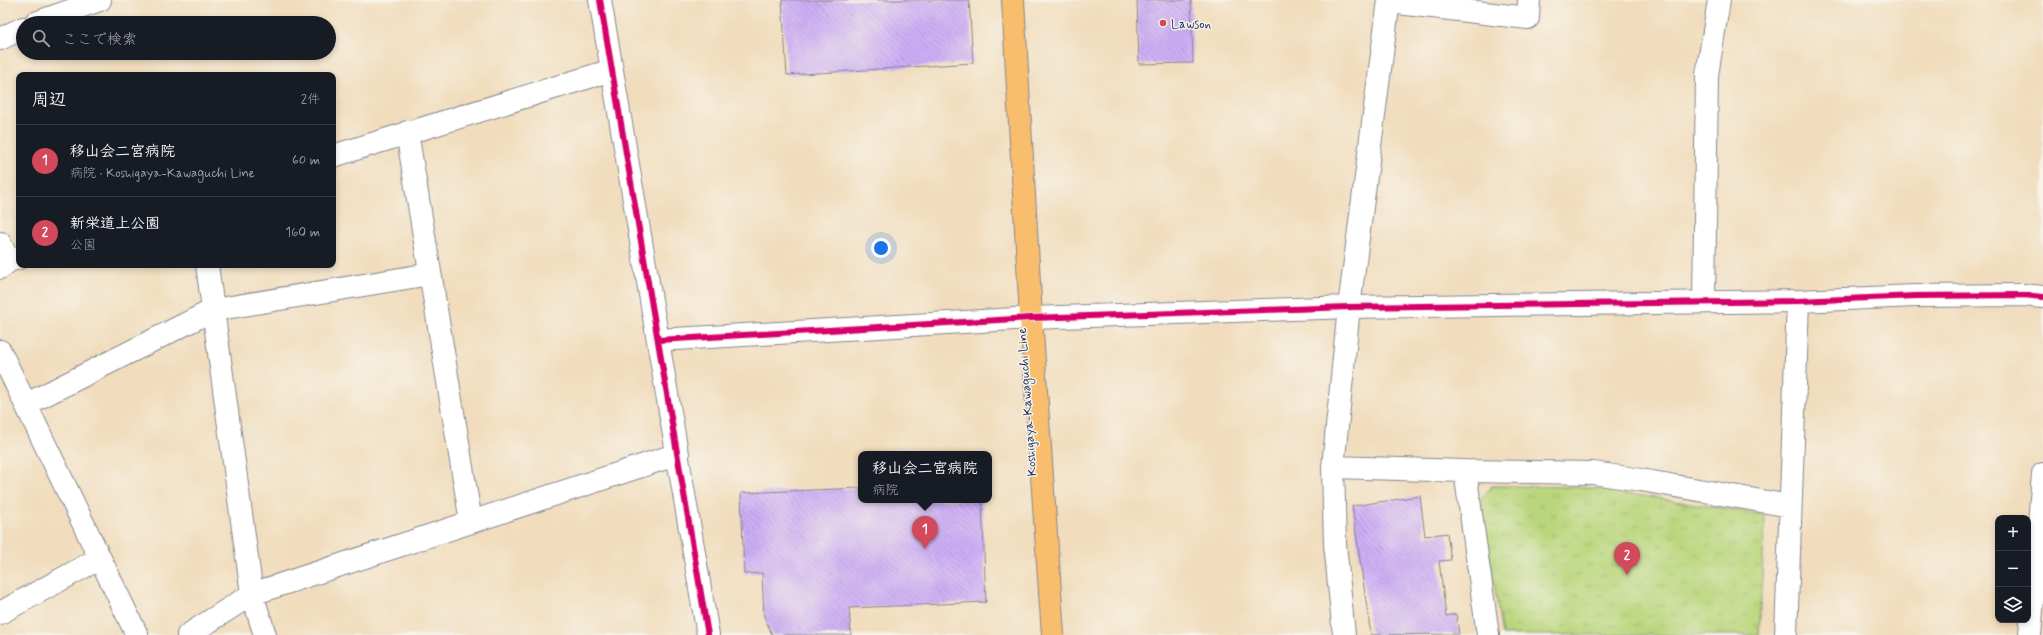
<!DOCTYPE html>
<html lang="ja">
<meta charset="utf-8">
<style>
:root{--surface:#171b24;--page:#242831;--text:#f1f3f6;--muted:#9ea1a6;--line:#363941;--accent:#d1495b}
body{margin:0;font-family:Mynerve,"Klee One",sans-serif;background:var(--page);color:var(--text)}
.controls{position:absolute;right:12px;bottom:12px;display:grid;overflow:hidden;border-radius:8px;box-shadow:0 2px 6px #0003}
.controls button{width:36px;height:36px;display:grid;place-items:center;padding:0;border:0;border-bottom:1px solid var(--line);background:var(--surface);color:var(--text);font:20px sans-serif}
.you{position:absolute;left:881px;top:248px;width:14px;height:14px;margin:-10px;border:3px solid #fff;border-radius:50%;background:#1a73e8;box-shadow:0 0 0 6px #1a73e833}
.badge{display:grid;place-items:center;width:26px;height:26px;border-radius:50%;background:var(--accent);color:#fff;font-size:13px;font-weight:700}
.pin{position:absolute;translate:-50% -33px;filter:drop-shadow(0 1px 2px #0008)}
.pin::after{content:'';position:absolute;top:21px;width:14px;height:12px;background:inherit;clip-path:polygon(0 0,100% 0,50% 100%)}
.popup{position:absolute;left:858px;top:451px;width:134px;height:52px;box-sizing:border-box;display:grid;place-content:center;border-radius:8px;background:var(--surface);filter:drop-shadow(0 1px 3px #0005);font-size:13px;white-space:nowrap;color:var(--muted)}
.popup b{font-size:15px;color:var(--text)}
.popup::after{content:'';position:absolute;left:50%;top:100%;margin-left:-8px;border:8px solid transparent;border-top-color:var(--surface)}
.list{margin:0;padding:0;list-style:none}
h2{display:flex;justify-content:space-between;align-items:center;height:52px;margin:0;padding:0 16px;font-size:17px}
h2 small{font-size:13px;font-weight:400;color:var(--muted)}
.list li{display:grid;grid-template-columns:26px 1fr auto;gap:12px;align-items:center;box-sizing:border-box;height:72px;padding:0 16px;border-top:1px solid var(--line)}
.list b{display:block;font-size:15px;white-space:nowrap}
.list p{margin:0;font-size:13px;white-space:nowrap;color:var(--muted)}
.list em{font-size:13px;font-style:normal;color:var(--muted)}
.icon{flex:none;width:22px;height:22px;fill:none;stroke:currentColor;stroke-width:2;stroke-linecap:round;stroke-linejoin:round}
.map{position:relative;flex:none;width:2043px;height:635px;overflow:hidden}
.search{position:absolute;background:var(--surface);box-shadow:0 2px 6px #0003;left:16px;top:16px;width:320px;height:44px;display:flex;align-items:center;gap:10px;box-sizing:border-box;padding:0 14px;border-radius:22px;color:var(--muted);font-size:15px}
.panel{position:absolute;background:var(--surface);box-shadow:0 2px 6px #0003;left:16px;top:72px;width:320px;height:196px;border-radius:8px}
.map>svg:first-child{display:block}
</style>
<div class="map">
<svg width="2043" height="635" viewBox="0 0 2043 635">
<defs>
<pattern id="park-tufts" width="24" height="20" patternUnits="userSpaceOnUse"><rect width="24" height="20" fill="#bad67c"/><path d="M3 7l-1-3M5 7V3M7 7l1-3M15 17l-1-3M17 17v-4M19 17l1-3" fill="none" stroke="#9fb86e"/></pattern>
<pattern id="building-back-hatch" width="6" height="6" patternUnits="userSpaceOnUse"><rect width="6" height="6" fill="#ceaef6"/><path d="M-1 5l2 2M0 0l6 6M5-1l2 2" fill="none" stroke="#a68eca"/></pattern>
</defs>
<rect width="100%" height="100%" fill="#f7f3e8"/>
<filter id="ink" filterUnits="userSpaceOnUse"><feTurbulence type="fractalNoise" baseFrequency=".025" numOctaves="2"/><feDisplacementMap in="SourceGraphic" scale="8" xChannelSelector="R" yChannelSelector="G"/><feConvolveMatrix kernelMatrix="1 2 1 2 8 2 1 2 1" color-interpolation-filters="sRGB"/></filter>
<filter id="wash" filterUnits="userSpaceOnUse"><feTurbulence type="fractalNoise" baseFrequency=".012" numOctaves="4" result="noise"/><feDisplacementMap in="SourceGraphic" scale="16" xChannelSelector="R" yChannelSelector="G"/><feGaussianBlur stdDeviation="0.9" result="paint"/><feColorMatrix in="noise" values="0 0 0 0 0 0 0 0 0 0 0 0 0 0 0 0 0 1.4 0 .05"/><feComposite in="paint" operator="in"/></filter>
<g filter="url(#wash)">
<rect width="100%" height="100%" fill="#f1ddbd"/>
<path fill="url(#park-tufts)" stroke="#6a826d" d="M 1492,486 L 1585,487 L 1765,515 L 1759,635 L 1502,635 L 1481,499 Z"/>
<g id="blocks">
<path fill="url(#building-back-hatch)" d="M 782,0 L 969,0 L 973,63 L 787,75 Z
M 1137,0 L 1191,0 L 1193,63 L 1139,64 Z
M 861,488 L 861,500 L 982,500 L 986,602 L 849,608 L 851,635 L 772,635 L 764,616 L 762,573 L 744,574 L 741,493 Z
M 1420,496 L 1425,536 L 1447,533 L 1451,560 L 1439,561 L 1446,616 L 1456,614 L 1459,634 L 1371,635 L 1352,506 Z"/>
</g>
</g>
<g filter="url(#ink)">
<use href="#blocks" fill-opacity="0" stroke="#86868e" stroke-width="1"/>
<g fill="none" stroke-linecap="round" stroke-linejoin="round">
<g stroke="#86868e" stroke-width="24">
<path id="minor" d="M 600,0 L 708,635
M 1389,2 L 1528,18 L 1529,0
M 35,23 L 100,0
M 0,39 L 23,28
M 407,132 L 471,522
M 333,156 L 612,70
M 0,243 L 9,261
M 207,265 L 252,594 L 265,635
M 0,268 L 9,261 L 19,258
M 1704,302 L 1707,75 L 1719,0
M 658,340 L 1031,318 L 1349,307 L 1798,301 L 1916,296 L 2023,295 L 2043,297
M 0,351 L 137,635
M 27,404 L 213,310 L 430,274
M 1333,467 L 1465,471 L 1488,635
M 1465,471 L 1593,473 L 1641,480 L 1790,506
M 0,613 L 100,558
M 188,635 L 252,594 L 678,454
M 1344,635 L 1335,544 L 1333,467 L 1349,307 L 1389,0
M 1786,635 L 1798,301
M 2030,635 L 2043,474"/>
</g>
<g stroke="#86868e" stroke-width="24">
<path id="major" d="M 1013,0 L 1031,318 L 1053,635"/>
</g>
<use href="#minor" stroke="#fff" stroke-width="22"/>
<use href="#major" stroke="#f9be6d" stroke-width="22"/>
<g stroke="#f7f3e8" stroke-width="8">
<path id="cycleway" d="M 600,0 L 708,635
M 658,340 L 1031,318 L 1349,307 L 1798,301 L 1916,296 L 2023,295 L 2043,297"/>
</g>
<use href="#cycleway" stroke="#d6006c" stroke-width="6"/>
</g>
</g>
<circle fill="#d1495b" stroke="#f7f3e8" stroke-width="1.5" cx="1163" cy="23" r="4"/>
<g text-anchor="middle" stroke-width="3" stroke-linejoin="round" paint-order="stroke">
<g font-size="13" fill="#1b2f5e" stroke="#f7f3e8" text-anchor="start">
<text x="1171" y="28">Lawson</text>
</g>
<g font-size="13" fill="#1b2f5e" stroke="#f7f3e8">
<text transform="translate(1026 402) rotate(-94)" y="5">Koshigaya-Kawaguchi Line</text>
</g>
</g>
</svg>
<div class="controls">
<button>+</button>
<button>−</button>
<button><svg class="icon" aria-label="layers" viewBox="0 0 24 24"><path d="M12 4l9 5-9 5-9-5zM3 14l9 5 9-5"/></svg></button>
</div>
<div class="you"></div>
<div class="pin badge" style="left:925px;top:549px">1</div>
<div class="popup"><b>移山会二宮病院</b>病院</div>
<div class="pin badge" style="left:1627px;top:575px">2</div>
<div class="search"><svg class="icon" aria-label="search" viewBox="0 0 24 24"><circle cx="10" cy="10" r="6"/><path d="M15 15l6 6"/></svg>ここで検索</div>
<section class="panel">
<h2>周辺<small>2件</small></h2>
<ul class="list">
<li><span class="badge">1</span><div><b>移山会二宮病院</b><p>病院 · Koshigaya-Kawaguchi Line</p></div><em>60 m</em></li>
<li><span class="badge">2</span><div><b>新栄道上公園</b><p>公園</p></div><em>160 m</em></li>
</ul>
</section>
</div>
